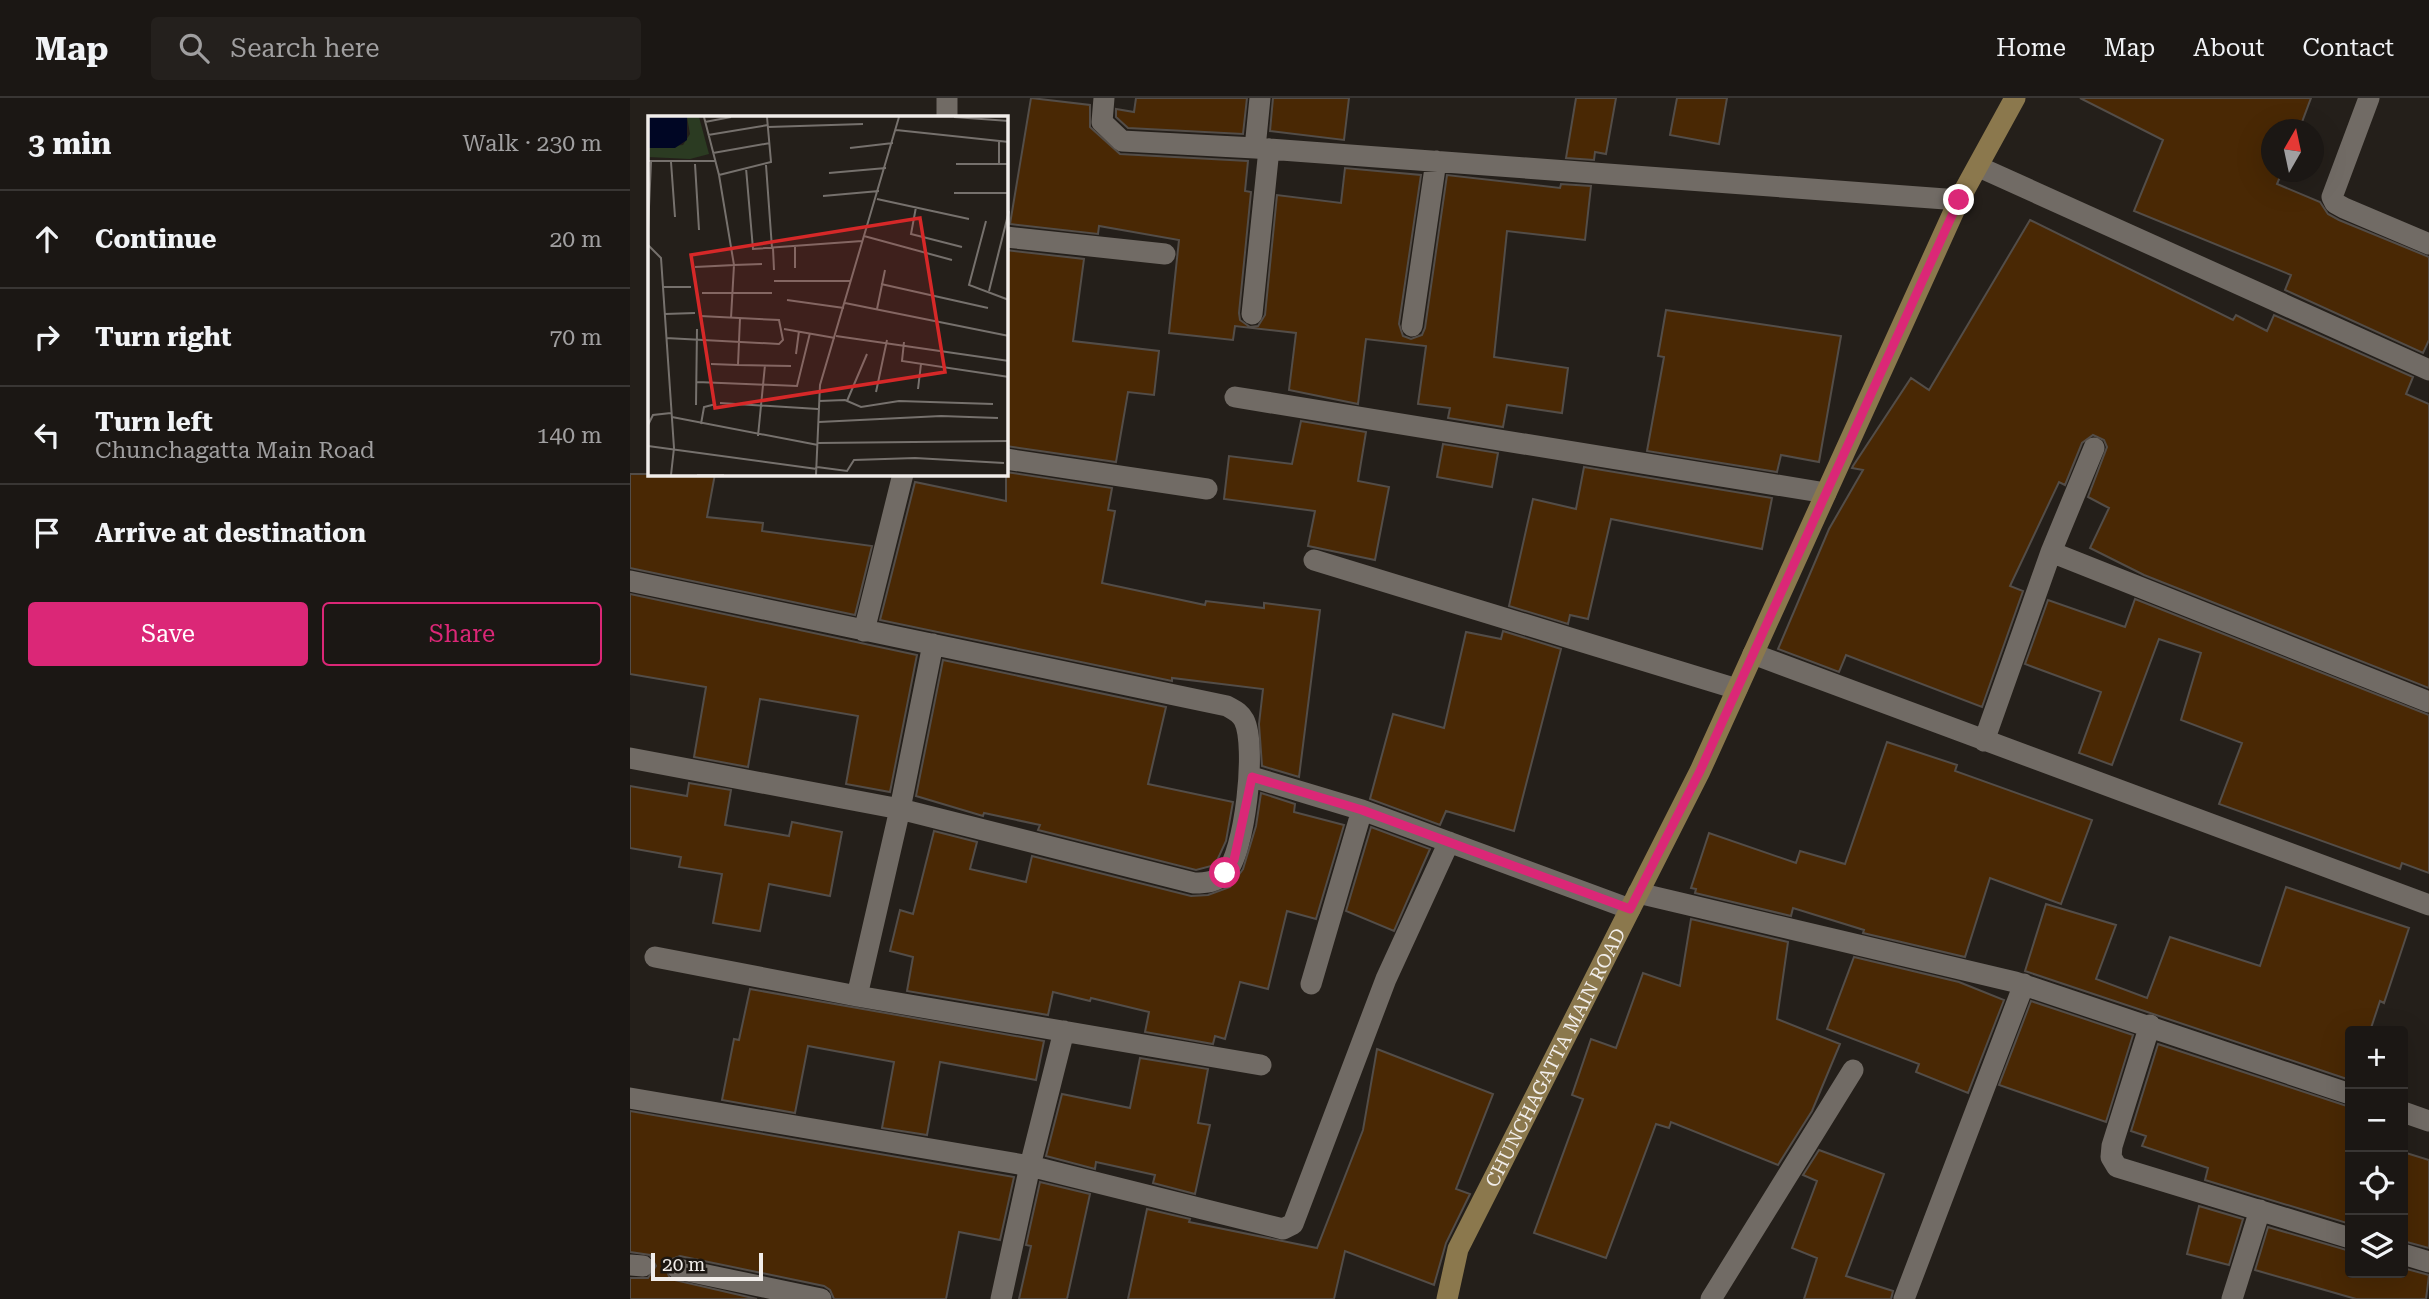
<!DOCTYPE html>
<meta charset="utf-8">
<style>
:root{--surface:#1b1714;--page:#24201d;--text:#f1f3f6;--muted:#a09fa0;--line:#393634;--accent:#db2777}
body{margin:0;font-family:"Roboto Serif",serif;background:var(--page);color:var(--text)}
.controls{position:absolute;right:21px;bottom:21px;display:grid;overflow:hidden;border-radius:7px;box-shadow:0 7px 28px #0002}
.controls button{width:63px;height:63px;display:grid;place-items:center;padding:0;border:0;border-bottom:2px solid var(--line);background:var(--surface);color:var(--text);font:35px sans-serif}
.compass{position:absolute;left:1631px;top:21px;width:63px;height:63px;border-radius:50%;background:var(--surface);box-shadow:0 7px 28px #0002;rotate:9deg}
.scale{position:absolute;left:21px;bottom:18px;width:112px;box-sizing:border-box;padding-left:7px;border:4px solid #f1edea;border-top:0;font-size:19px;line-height:24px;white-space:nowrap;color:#f1edea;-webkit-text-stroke:5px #1b1611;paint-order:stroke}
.stop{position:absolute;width:21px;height:21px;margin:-16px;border:5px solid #db2777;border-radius:50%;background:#fff}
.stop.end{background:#db2777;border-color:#fff;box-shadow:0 2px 7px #0008}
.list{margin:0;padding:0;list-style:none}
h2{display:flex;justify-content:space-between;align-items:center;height:91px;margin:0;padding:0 28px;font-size:30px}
h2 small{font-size:23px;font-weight:400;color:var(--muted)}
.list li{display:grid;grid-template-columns:46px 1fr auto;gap:21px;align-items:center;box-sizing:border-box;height:98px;padding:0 28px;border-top:2px solid var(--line)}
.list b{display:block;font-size:26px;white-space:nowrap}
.list p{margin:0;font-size:23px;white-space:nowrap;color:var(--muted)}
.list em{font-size:23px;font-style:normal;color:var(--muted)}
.actions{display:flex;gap:14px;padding:21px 28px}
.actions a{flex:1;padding:16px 0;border:2px solid var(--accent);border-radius:7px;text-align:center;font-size:24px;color:var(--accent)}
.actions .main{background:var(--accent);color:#fff}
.icon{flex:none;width:38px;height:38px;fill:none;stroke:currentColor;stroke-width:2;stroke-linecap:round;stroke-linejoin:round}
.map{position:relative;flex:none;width:1799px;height:1201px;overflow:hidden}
header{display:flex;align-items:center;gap:42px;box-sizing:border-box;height:98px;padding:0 35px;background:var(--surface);border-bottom:2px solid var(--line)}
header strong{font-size:33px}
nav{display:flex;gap:38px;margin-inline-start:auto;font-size:24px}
.search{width:490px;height:63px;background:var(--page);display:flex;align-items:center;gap:18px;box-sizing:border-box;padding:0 24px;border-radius:7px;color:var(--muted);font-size:26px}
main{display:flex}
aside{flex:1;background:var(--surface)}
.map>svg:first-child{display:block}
</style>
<header>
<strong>Map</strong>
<div class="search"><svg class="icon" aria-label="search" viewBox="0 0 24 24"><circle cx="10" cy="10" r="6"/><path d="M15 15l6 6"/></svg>Search here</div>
<nav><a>Home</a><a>Map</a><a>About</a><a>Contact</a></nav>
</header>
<main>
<aside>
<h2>3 min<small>Walk · 230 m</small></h2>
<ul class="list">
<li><svg class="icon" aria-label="ahead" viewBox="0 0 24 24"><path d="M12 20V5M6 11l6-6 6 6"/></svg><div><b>Continue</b></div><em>20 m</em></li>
<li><svg class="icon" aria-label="right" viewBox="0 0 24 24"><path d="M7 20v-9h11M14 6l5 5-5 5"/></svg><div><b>Turn right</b></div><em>70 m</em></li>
<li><svg class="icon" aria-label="left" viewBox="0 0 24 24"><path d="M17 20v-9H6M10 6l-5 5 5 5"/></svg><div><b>Turn left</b><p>Chunchagatta Main Road</p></div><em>140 m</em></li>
<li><svg class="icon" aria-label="arrive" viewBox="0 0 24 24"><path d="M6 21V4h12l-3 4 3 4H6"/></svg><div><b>Arrive at destination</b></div></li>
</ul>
<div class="actions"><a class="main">Save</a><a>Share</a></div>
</aside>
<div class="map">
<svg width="1799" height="1201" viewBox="0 0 1799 1201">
<rect width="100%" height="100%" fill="#241f1a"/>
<path fill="#492804" stroke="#534d48" stroke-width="2" d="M 401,0 L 460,7 L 460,29 L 490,56 L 618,63 L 615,93 L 621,94 L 609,215 L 610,222 L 620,229 L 628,228 L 635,217 L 647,97 L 711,105 L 715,70 L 791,77 L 769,226 L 773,238 L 781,241 L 792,237 L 795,230 L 817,77 L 930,90 L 931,86 L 961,88 L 955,142 L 877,133 L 864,259 L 938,270 L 932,315 L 877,307 L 873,329 L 818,320 L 820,310 L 788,306 L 796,248 L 736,241 L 728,306 L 659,292 L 666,235 L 605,228 L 603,242 L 539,235 L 549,142 L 469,128 L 468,136 L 380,126 Z
M 506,0 L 617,0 L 613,36 L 498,30 L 486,19 L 486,11 L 504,14 Z
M 643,0 L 719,0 L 714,42 L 640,33 Z
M 946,0 L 986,0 L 976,56 L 965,54 L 964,62 L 936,60 Z
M 1047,0 L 1097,0 L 1089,46 L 1040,37 Z
M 1450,0 L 1681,0 L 1669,32 L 1642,32 L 1642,74 L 1652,74 L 1647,86 L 1690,104 L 1698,116 L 1709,122 L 1799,159 L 1799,242 L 1793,255 L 1655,192 L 1661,177 L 1504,113 L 1533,42 Z
M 1400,122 L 1603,222 L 1606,217 L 1637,233 L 1644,217 L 1783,279 L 1776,296 L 1799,306 L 1799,590 L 1514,477 L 1460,450 L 1479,410 L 1458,399 L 1477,349 L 1474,342 L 1463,337 L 1452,345 L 1435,387 L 1429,384 L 1380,488 L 1393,493 L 1352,609 L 1216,557 L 1209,574 L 1148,551 L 1199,431 L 1233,372 L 1222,370 L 1223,368 L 1281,280 L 1299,292 Z
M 376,152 L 454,161 L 443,243 L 529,253 L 524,297 L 498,294 L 486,364 L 376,348 Z
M 1036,212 L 1211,238 L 1189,364 L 1151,357 L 1147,374 L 1017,353 L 1034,259 L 1028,258 Z
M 671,323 L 736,334 L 728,383 L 759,389 L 745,462 L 678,448 L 685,413 L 594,401 L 599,358 L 662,366 Z
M 813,346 L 868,355 L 862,389 L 807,379 Z
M 954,369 L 1142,400 L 1132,451 L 981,421 L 958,521 L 940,517 L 938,526 L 879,508 L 903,401 L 946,411 Z
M 376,374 L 482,390 L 478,412 L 485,413 L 472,485 L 575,507 L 576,503 L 634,510 L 634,505 L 690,512 L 669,679 L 632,668 L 629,626 L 633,591 L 542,580 L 542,583 L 250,522 L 285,384 L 376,403 Z
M 0,376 L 85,376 L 77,419 L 133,425 L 132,433 L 242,448 L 225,517 L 0,470 Z
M 0,496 L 287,557 L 260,694 L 216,686 L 228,618 L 130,601 L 118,669 L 64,659 L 76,589 L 0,576 Z
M 1505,501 L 1799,617 L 1799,775 L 1772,765 L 1770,771 L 1589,706 L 1612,645 L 1551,622 L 1571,555 L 1529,541 L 1482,667 L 1449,655 L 1471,594 L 1395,566 L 1418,502 L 1495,529 Z
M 873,533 L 931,551 L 884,733 L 816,713 L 810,727 L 740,701 L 763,616 L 814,630 L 836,534 L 871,541 Z
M 313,562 L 536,609 L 518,686 L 603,704 L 596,743 L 585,767 L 566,772 L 408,732 L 410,727 L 354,715 L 353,718 L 286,698 Z
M 1257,644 L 1327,667 L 1325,673 L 1462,722 L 1431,806 L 1360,780 L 1335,859 L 1233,835 L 1234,832 L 1163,810 L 1161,818 L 1065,795 L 1066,791 L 1061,790 L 1079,735 L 1166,765 L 1170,753 L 1215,766 Z
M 59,685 L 101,692 L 95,727 L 159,738 L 162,724 L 212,734 L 200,798 L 139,786 L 130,833 L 83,825 L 92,776 L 49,769 L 51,759 L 0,750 L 0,688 L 57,698 Z
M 631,695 L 665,706 L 664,714 L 714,727 L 686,821 L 657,813 L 638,891 L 610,884 L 595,941 L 585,938 L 583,946 L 515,934 L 519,914 L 461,900 L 460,903 L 423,894 L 418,917 L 277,893 L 283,859 L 260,853 L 270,812 L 283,816 L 304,733 L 347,744 L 340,771 L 396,784 L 402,758 L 561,798 L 578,797 L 600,789 L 613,771 L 626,728 Z
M 741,729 L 800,751 L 764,833 L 716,813 Z
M 1656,789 L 1779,830 L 1754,905 L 1750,903 L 1740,933 L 1720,933 L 1720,982 L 1395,873 L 1416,806 L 1486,827 L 1466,881 L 1517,900 L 1540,839 L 1630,868 Z
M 1061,821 L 1158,844 L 1147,921 L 1210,946 L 1182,1013 L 1148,1067 L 1041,1024 L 1039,1030 L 1026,1026 L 976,1160 L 904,1135 L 953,1001 L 942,997 L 961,941 L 986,950 L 1013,875 L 1050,888 Z
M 1224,859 L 1329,884 L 1374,902 L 1338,995 L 1286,974 L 1289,966 L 1197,931 Z
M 120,891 L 414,943 L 406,982 L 310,964 L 297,1037 L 252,1030 L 264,964 L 178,948 L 165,1015 L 92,1002 L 104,941 L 109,942 Z
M 1401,903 L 1503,937 L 1476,1024 L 1369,987 Z
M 1528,946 L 1720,1009 L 1720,1126 L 1575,1082 L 1578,1070 L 1512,1048 L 1516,1038 L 1501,1033 Z
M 747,951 L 863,996 L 826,1091 L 840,1096 L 816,1145 L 804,1187 L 715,1153 L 704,1201 L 498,1201 L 517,1111 L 560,1121 L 559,1124 L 687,1150 L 733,1032 Z
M 510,960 L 578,971 L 568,1025 L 580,1027 L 565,1096 L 523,1085 L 525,1077 L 466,1064 L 465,1071 L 416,1058 L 432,996 L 500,1010 Z
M 0,1013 L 384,1079 L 370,1142 L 329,1134 L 316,1201 L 204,1201 L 200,1192 L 194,1188 L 50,1158 L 39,1162 L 35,1168 L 40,1181 L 127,1201 L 0,1201 L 0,1180 L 18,1180 L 26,1168 L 20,1157 L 0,1154 Z
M 1189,1052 L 1254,1076 L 1216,1178 L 1263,1193 L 1261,1201 L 1174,1201 L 1187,1160 L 1162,1150 L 1187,1083 L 1173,1077 Z
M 1773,1054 L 1799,1062 L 1799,1150 L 1773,1143 Z
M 410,1084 L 460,1096 L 437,1201 L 389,1201 L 401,1148 L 396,1147 Z
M 1569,1108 L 1613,1121 L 1599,1167 L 1557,1156 Z
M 1638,1129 L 1720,1153 L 1720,1175 L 1773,1175 L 1773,1170 L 1799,1177 L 1796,1201 L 1726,1201 L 1625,1172 Z"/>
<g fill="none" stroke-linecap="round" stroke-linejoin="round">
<path stroke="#716b65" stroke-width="21" d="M 317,0 L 317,19
M 474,0 L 472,24 L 492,43 L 625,50 L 1329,102
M 1739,0 L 1702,99 L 1705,105 L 1714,110 L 1799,146
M 625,50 L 630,0
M 1349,69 L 1799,272
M 376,139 L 535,156
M 622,216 L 639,51
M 782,228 L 806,63
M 605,299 L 1196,395
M 376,361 L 577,391
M 1421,454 L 1799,604
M 684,462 L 1107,591
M 0,483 L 597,608 C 604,612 610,614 614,622 C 627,647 615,756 595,776 C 586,784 576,785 564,785 L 270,711 L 0,660
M 234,533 L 273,376
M 303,546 L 270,711 L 227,898 L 631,967
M 1123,556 L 1799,807
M 1354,643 L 1421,454 L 1464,350
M 622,679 L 732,712 L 1000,811
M 1008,795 L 1385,884 L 1720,996
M 25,859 L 227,898
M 681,886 L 732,712
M 1520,927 L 1482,1048 L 1481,1059 L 1487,1069 L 1720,1140
M 0,1000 L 400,1068 L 653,1131 L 663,1126 L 756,881 L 819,744
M 1773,1014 L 1799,1023
M 1773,1156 L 1799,1164
M 0,1167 L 13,1168
M 48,1171 L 191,1201
M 371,1201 L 400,1068 L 434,933
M 1081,1201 L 1223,972
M 1274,1201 L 1394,886
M 1602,1201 L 1630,1112"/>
<path stroke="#8b784d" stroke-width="21" id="s1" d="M 817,1201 L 828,1151 L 1070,673 L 1329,102 L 1385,0"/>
</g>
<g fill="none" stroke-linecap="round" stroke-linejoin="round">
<path stroke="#db2777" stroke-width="9" d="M 595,775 L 604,762 L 622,679 L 732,712 L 1000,811 L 1070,673 L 1329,102"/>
</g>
<g text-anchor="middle" stroke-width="6" stroke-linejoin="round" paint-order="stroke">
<g font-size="19" fill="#f1edea" stroke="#1b1611">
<text dy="7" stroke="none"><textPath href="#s1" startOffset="266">CHUNCHAGATTA MAIN ROAD</textPath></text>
</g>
</g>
<g transform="translate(18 18)">
<rect width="360" height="360" fill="#241f1a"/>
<path d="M 39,1 L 51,1 L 61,38 L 42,43 L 0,41 L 0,32 L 35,29 L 42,18 Z" fill="#2b3b22"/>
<path d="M 0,1 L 39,1 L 39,24 L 27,32 L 0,32 Z" fill="#000624"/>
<path fill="none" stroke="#76716d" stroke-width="2" d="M 306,1 L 361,5M 57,6 L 83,1M 120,11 L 215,8M 248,14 L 361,26M 60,19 L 120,9M 351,26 L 351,48M 202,32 L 245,27M 65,37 L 122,27M 0,45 L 67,45M 23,46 L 27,101M 47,48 L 51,114M 308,48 L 361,48M 118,49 L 124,132M 98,52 L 105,133 L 214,125M 181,57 L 238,52M 71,59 L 123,46 L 119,1M 306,77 L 361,77M 175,80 L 231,75M 229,83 L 321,103M 268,91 L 263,118 L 314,131M 338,105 L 321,169 L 361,184M 0,113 L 3,46M 216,120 L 304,144M 0,129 L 13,142 L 26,332 L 23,359M 147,130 L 147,152M 125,132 L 126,154M 47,151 L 86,149 L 71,59 L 56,1M 126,165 L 203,165M 233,168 L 340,192M 15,171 L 43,171M 341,175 L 361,95M 54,177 L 124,177M 139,184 L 196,192M 197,187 L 361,220M 229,193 L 237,154M 17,198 L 47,197M 83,202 L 86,149 L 114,148M 92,202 L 90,249 L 143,250M 136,213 L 187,222M 188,220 L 361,245M 18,222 L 131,228 L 135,224 L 131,204 L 52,200M 256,226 L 254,245 L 361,261M 148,238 L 151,215M 63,248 L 90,249M 49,266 L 149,270 L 162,217M 270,273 L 273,248M 228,276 L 239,224M 171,285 L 197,284 L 213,291 L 251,285 L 345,288M 199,285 L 219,238M 72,287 L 170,293M 48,289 L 49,213M 24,301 L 170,329M 171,306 L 293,300 L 350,302M 53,308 L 56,291 L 68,288M 0,309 L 5,299 L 23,297M 110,320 L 117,249M 170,327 L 361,325M 0,330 L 169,353M 169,351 L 199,355 L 206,344 L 267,342 L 356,347M 49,359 L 76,359M 168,359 L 172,269 L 251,1"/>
<path fill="#d62828" fill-opacity="0.15" stroke="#d62828" stroke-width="3.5" d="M 272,102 L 297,256 L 67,292 L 43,139 Z"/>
<rect width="360" height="360" fill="none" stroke="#f1edea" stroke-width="3.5"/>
</g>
</svg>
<div class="controls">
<button>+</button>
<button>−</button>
<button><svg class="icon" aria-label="locate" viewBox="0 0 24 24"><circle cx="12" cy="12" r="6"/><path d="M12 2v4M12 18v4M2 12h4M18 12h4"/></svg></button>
<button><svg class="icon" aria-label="layers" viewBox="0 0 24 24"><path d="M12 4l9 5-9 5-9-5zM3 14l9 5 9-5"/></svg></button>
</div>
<svg class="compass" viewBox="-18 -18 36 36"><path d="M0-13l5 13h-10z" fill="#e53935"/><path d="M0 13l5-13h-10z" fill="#a09fa0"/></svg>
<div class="scale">20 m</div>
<div class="stop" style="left:595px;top:775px"></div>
<div class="stop end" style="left:1329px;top:102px"></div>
</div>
</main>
